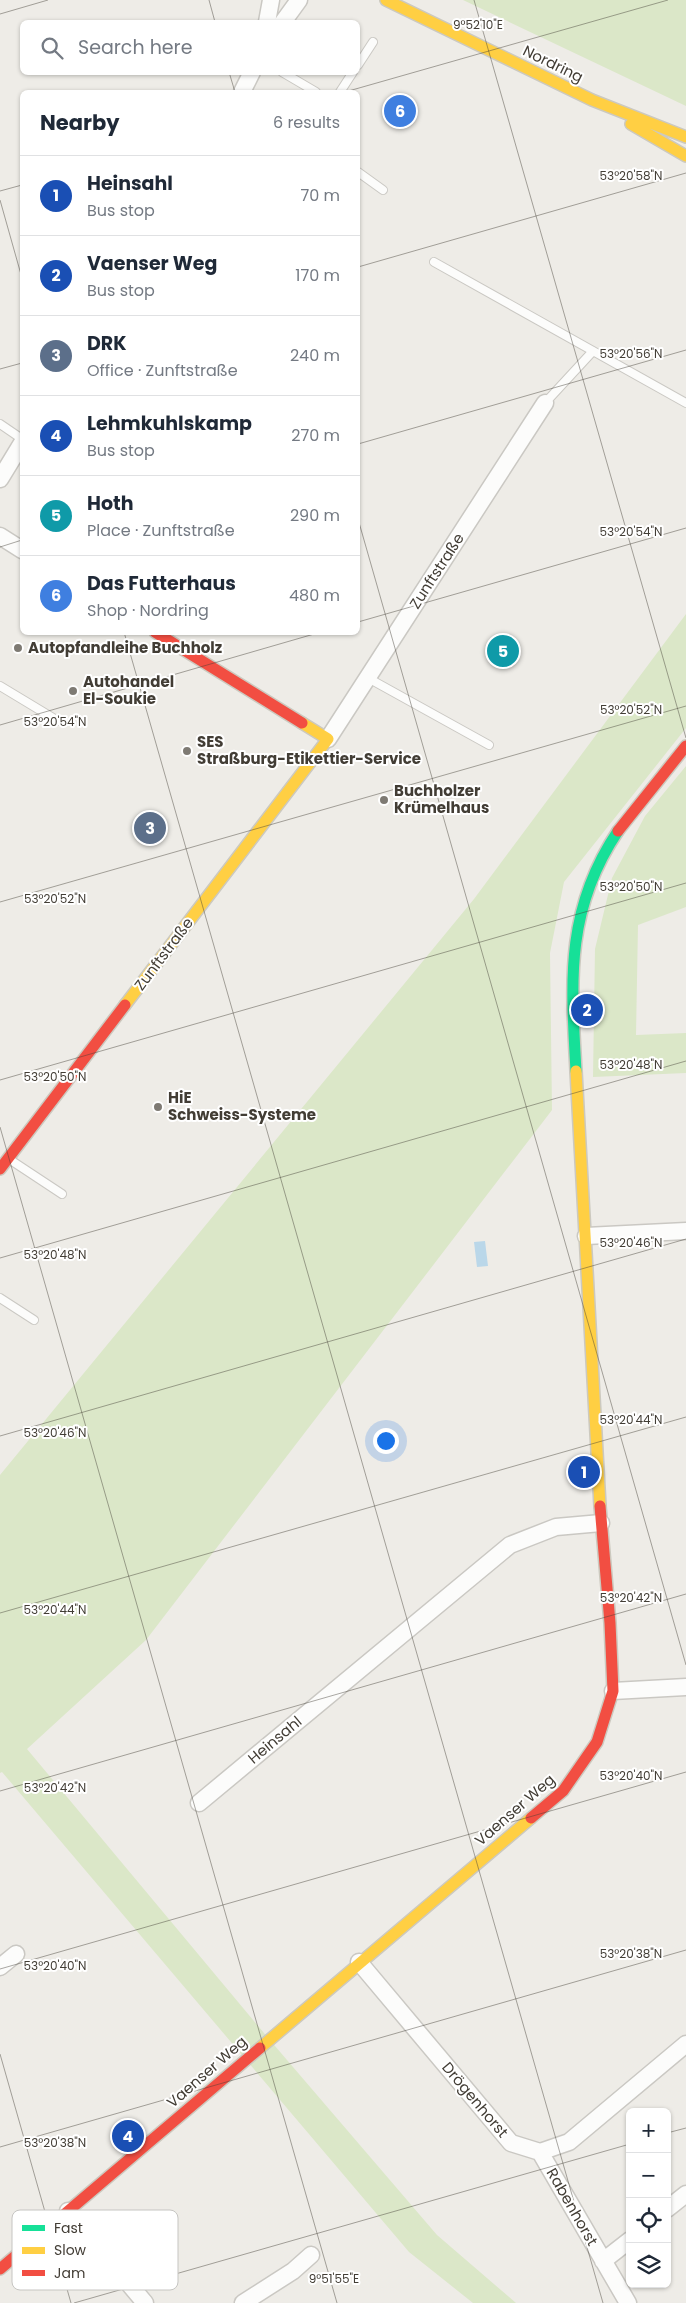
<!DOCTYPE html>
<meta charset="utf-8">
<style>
:root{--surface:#fff;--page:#f2f2f3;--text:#1f2937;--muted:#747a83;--line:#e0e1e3;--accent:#0f766e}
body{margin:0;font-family:Poppins,sans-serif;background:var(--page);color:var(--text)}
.controls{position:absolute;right:15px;bottom:15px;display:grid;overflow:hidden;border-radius:8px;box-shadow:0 1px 4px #0004}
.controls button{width:45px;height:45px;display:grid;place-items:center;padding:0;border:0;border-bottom:1px solid var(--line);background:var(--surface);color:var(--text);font:25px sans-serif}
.you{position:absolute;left:385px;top:1440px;width:18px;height:18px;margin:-12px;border:4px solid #fff;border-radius:50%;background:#1a73e8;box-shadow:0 0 0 8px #1a73e833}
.badge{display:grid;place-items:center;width:32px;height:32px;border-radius:50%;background:var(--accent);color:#fff;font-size:16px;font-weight:700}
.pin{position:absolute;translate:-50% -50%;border:2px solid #fff;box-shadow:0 1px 5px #0006}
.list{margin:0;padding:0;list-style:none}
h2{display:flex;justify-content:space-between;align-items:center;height:65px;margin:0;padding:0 20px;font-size:21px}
h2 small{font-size:16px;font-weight:400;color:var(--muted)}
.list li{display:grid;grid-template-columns:32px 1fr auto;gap:15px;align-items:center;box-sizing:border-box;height:80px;padding:0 20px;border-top:1px solid var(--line)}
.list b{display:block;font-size:19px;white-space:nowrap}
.list p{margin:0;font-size:16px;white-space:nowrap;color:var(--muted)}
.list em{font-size:16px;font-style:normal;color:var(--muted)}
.icon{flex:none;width:28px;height:28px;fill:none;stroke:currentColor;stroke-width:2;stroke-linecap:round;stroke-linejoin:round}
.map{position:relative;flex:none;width:686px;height:2303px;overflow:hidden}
.search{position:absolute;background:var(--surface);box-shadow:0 1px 4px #0004;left:20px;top:20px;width:340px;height:55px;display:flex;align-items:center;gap:12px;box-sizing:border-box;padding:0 18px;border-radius:8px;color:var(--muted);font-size:19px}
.panel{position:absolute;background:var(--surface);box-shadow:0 1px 4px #0004;left:20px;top:90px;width:340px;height:545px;border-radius:8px}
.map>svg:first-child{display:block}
</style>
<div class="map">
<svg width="686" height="2303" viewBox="0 0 686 2303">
<rect width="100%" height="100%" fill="#eeece7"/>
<path fill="#dbe7c8" d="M 463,0 L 686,0 L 686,106 Z
M 686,614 L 686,728 L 564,882 L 550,953 L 552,1110 L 146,1640 L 27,1749 L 269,2039 L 437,2235 L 516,2303 L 473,2303 L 409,2252 L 2,1772 L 0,1773 L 0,1475 L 474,899 Z
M 686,766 L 686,907 L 638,925 L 636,1035 L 686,1033 L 686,1073 L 593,1077 L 595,949 L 612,878 L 645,816 Z"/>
<path fill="#bad7e9" d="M 485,1241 L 488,1266 L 477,1267 L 474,1242 Z"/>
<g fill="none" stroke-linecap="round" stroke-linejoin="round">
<g stroke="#cac8c3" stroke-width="10">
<path id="lane" d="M 358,65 L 373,42
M 282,72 L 316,92
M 340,92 L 353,72
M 358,172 L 383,190
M 434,262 L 686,403
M 545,403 L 593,351
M 0,424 L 22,439
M 368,678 L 489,745
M 0,686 L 58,721
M 9,1159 L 62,1194
M 0,1298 L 34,1320"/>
</g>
<g stroke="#cac8c3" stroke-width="19">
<path id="street" d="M 267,22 L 271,0
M 283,22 L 299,0
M 242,92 L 252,72
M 0,479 L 22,443
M 0,536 L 22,550
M 328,739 L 545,403
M 586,1236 L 686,1231
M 613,1691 L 686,1687
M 199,1803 L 510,1545 L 556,1527 L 601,1523
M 359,1962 L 511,2143 L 540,2152 L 569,2142 L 686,2044
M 0,1967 L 16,1954
M 540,2152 L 628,2303
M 667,2209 L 686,2194
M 68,2211 L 145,2303
M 603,2261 L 630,2240
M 243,2303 L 293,2271 L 311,2255"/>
</g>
<g stroke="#ccc9bf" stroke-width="14">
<path id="fast" d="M 576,1071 C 571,981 565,910 618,831"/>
</g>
<g stroke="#ccc9bf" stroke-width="14">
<path id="slow" d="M 386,0 L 592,100 L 686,137
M 631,124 L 686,156
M 125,1005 L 328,739 L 302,723
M 576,1071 L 600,1506
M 260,2048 L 531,1818"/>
</g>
<g stroke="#ccc9bf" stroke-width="14">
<path id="jam" d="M 155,632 L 302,723
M 618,831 L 686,746
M 0,1169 L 125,1005
M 531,1818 L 563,1791 L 597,1742 L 613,1691 L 610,1623 L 600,1506
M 0,2269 L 260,2048"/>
</g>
<use href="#lane" stroke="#fcfcfb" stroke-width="8"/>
<use href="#street" stroke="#fcfcfb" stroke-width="16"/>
<use href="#fast" stroke="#16e098" stroke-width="11"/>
<use href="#slow" stroke="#ffcf43" stroke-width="11"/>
<use href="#jam" stroke="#f24e42" stroke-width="11"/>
</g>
<path fill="none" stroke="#423d35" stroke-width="1" stroke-opacity="0.45" d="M 209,0 L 215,22M 474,0 L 686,738M 0,14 L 48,0M 229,72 L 235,92M 345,92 L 668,0M 0,191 L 22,185M 0,200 L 22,278M 358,267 L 686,173M 0,369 L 22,363M 358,444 L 686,350M 358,519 L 686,1665M 0,547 L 22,540M 358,622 L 686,528M 124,632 L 603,2303M 0,725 L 321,632M 0,902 L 686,706M 0,1080 L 686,883M 0,1127 L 337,2303M 0,1258 L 686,1061M 0,1436 L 686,1239M 0,1613 L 686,1417M 0,1791 L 686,1594M 0,1969 L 686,1772M 0,2054 L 71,2303M 667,2133 L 686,2128M 0,2147 L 686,1950M 74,2303 L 630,2144"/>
<g fill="#7e7a73" stroke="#fff" stroke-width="2">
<circle cx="18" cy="648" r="5"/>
<circle cx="73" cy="691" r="5"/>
<circle cx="187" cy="751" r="5"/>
<circle cx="384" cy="800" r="5"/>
<circle cx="158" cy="1107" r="5"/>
</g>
<g text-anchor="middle" stroke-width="4" stroke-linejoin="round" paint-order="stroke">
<g font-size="15" fill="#423d35" stroke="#fff">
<text transform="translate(553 64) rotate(26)" y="5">Nordring</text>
<text transform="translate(437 571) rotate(-57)" y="5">Zunftstraße</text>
<text transform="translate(164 954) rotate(-53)" y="5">Zunftstraße</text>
<text transform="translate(275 1740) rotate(-40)" y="5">Heinsahl</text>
<text transform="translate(515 1810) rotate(-41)" y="5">Vaenser Weg</text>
<text transform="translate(207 2072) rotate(-41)" y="5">Vaenser Weg</text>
<text transform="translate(475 2100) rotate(50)" y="5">Drögenhorst</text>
<text transform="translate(572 2207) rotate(60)" y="5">Rabenhorst</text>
</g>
<g font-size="15" font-weight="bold" fill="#423d35" stroke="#fff" text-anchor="start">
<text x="28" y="653">Autopfandleihe Buchholz</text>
<text x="83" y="687">Autohandel<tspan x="83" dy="17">El-Soukie</tspan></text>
<text x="197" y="747">SES<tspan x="197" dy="17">Straßburg-Etikettier-Service</tspan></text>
<text x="394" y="796">Buchholzer<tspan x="394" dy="17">Krümelhaus</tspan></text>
<text x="168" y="1103">HiE<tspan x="168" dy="17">Schweiss-Systeme</tspan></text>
</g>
</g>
<rect x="12" y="2210" width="166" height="80" rx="8" fill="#fff" stroke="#c6c5c2" stroke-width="1"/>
<rect x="22" y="2225" width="23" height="6" fill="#16e098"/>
<rect x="22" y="2247" width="23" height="7" fill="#ffcf43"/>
<rect x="22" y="2270" width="23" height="6" fill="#f24e42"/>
<g font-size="14" fill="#423d35">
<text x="54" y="2233">Fast</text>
<text x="54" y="2255">Slow</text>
<text x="54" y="2278">Jam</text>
</g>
<g font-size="12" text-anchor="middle" fill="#423d35" stroke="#fff" stroke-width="4" stroke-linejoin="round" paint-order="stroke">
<text x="478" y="29">9°52'10"E</text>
<text x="631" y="180">53°20'58"N</text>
<text x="631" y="358">53°20'56"N</text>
<text x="631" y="536">53°20'54"N</text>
<text x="631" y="714">53°20'52"N</text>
<text x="55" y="726">53°20'54"N</text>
<text x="631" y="891">53°20'50"N</text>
<text x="55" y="903">53°20'52"N</text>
<text x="631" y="1069">53°20'48"N</text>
<text x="55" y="1081">53°20'50"N</text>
<text x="631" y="1247">53°20'46"N</text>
<text x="55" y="1259">53°20'48"N</text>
<text x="631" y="1424">53°20'44"N</text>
<text x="55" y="1437">53°20'46"N</text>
<text x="631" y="1602">53°20'42"N</text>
<text x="55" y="1614">53°20'44"N</text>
<text x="631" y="1780">53°20'40"N</text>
<text x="55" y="1792">53°20'42"N</text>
<text x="631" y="1958">53°20'38"N</text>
<text x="55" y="1970">53°20'40"N</text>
<text x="55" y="2147">53°20'38"N</text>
<text x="334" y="2283">9°51'55"E</text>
</g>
</svg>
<div class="controls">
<button>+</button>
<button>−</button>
<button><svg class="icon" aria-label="locate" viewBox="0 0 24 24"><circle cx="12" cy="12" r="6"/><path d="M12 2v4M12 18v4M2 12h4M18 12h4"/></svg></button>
<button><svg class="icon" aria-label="layers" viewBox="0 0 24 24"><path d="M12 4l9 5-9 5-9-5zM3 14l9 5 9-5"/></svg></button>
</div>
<div class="you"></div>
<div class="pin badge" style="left:584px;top:1472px;background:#1a4fb4">1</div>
<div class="pin badge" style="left:587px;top:1010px;background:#1a4fb4">2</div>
<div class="pin badge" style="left:150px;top:828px;background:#5c6f8a">3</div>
<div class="pin badge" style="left:128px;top:2136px;background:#1a4fb4">4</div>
<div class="pin badge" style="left:503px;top:651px;background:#0f9aa8">5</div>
<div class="pin badge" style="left:400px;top:111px;background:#3f7fe0">6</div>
<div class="search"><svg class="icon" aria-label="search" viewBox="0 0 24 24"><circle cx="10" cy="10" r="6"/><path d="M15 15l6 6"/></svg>Search here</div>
<section class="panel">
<h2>Nearby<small>6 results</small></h2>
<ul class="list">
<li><span class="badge" style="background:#1a4fb4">1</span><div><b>Heinsahl</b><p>Bus stop</p></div><em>70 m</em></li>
<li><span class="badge" style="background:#1a4fb4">2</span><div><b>Vaenser Weg</b><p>Bus stop</p></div><em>170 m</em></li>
<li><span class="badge" style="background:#5c6f8a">3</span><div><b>DRK</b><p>Office · Zunftstraße</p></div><em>240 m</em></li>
<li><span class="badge" style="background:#1a4fb4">4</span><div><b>Lehmkuhlskamp</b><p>Bus stop</p></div><em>270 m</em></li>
<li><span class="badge" style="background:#0f9aa8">5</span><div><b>Hoth</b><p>Place · Zunftstraße</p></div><em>290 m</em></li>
<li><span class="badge" style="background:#3f7fe0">6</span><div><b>Das Futterhaus</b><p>Shop · Nordring</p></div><em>480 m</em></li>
</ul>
</section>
</div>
